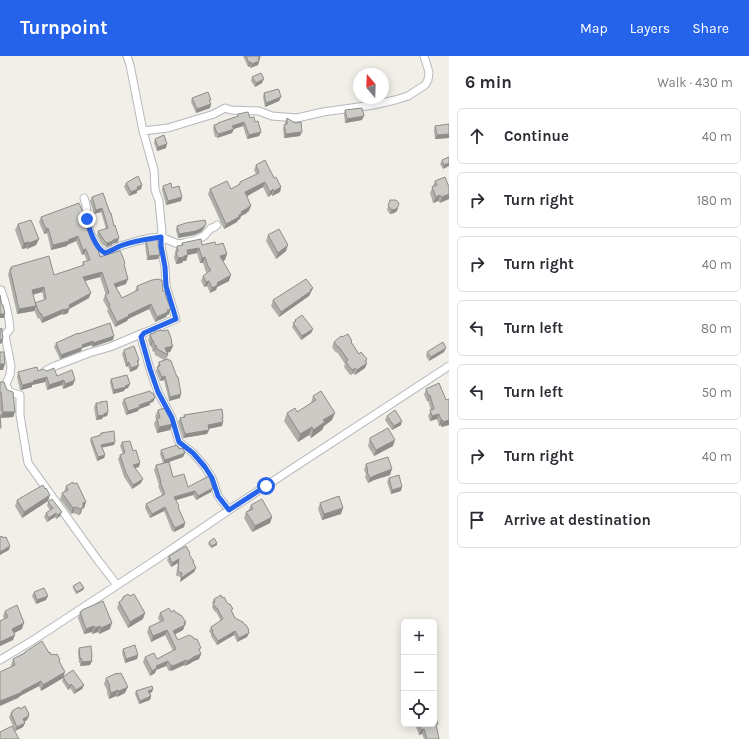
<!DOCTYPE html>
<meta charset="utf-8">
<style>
:root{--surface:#fff;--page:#f7f7f7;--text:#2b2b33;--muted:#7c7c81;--line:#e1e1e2;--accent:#2563eb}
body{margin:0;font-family:Karla,sans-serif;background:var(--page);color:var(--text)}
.controls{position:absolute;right:12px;bottom:12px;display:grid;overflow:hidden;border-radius:6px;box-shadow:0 2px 10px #0003}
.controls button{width:36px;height:36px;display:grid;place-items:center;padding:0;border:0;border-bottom:1px solid var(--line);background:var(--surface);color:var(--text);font:20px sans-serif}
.compass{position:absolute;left:353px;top:12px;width:36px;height:36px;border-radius:50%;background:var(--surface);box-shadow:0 2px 10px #0003;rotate:341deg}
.stop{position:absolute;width:12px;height:12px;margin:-9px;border:3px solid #2563eb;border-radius:50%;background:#fff}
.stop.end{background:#2563eb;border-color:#fff;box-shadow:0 1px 4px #0008}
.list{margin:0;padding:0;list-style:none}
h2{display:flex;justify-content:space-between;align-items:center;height:52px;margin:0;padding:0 16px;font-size:17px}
h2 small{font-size:13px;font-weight:400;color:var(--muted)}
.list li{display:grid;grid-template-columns:26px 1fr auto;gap:12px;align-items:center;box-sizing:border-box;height:56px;margin:0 8px 8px;padding:0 8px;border:1px solid var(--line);border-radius:6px}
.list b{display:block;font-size:15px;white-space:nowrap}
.list em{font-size:13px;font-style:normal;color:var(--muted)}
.icon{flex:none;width:22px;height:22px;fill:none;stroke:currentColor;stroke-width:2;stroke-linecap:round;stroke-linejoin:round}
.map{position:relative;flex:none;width:449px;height:683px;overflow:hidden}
header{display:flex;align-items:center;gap:24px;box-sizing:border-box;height:56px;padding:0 20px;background:var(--accent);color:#fff}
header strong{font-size:19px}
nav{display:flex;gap:22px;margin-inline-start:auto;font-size:14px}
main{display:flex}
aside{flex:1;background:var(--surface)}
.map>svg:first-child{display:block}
</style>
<header>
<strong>Turnpoint</strong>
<nav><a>Map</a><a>Layers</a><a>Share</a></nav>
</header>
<main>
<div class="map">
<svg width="449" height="683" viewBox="0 0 449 683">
<rect width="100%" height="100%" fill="#f1efe8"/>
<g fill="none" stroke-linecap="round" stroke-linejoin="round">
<g stroke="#b5b8bc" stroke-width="9">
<path id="minor" d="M 127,0 L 130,9 L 143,75 L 154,114 L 155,134 L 159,145 L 162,176 L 161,190 L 165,211 L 166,230 L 176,263 L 144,277 L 141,281 L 150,313 L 158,336 L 172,362 L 179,386 L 193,397 L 205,411 L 212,422 L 218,440 L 229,454
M 143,75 L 168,72 L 214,58 L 225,52 L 231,54 L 259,55 L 272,60 L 297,62 L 323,56 L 373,49 L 395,44 L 408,40 L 425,29 L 428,24 L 429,16 L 424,0
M 84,142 C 88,151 86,155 87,164 C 88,173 96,193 105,197 L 113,194 L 120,190 L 137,185 L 151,182 L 161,181 L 178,188 L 184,187 L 196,184 L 204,180 L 211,172 L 213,172 L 217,169
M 0,234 L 1,234 C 6,247 9,260 10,273 L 5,279 L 11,310 L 10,319 L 6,328 L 9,336 L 20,339 L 20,359 L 28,407 L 97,503 L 117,529
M 45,315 L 55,310 L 89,297 L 110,291 L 143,277
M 0,604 L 35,583 L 157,503 L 229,454 L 449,310"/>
</g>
<use href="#minor" stroke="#fff" stroke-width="7"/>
</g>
<path fill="#afaea9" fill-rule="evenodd" d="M 243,0 L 262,0 L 260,1 L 258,9 L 250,12 L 250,10 L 248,11 Z
M 252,21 L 262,27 L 255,31 L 251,25 Z
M 264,37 L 281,41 L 279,45 L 265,51 L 263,41 Z
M 192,42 L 210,46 L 210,52 L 196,57 L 191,46 Z
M 345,54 L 362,64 L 345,67 L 344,58 Z
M 238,58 L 250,62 L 255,66 L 261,76 L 259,80 L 247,83 L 243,70 L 233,73 L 232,77 L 217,82 L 217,81 L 215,81 L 213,73 L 214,69 L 218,68 L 218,67 L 237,61 Z
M 287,62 L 300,80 L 284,82 L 283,73 L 284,69 L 285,68 L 285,66 Z
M 449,68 L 449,82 L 435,83 L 434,74 L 435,70 Z
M 155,83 L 166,92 L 157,95 L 154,87 Z
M 449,101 L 443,113 L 440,108 L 442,104 Z
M 256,109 L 274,122 L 281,131 L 280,136 L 272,140 L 272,138 L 268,141 L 263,131 L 247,140 L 249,155 L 247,156 L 247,157 L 241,160 L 240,163 L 238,164 L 237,166 L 224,173 L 208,138 L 210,133 L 231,133 L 239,129 L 240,126 L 256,118 L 254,114 Z
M 435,125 L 449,131 L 440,147 L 438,145 L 433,147 L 430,137 Z
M 126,127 L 142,129 L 141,133 L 137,135 L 137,137 L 129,140 L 124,131 Z
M 163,130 L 172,132 L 182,141 L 181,145 L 166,149 L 162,134 Z
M 103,137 L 118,186 L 112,188 L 112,189 L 106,191 L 102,188 L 97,179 L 98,175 L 106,173 L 101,156 L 94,158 L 90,145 L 92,141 Z
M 390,144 L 398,151 L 397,155 L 394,157 L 390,158 L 387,154 Z
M 83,156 L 82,160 L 100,201 L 124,210 L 126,228 L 116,231 L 122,242 L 135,236 L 135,235 L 137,230 L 163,235 L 169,258 L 167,259 L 166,261 L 155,266 L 149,253 L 128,263 L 127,265 L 115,271 L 107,255 L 108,253 L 103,244 L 105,239 L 106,239 L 100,221 L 85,225 L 89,242 L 69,253 L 68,257 L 63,259 L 62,258 L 42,267 L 39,262 L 38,263 L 34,254 L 34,255 L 17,258 L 8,218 L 11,211 L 54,219 L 82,210 L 83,206 L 87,205 L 84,198 L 82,199 L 76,185 L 67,189 L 67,190 L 51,194 L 47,177 L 44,178 L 39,166 L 41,161 ZM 42,236 L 44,244 L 35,248 L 33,239 Z
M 18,168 L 35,175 L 39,183 L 36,189 L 27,193 L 26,192 L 22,193 L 15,174 Z
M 206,168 L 204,172 L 201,176 L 194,179 L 178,182 L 176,174 L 177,170 Z
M 268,179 L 286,195 L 276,203 L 266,185 Z
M 146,184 L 158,187 L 158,203 L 147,204 L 145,188 Z
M 182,187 L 202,189 L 225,204 L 223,205 L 229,225 L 217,231 L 216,234 L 210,237 L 207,230 L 204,231 L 201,225 L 203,220 L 207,217 L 206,216 L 203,207 L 200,207 L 197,197 L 188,199 L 186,205 L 183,205 L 182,207 L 176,208 L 174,201 L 175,198 L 175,196 L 177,190 L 181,190 Z
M 313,232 L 309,240 L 279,261 L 271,250 L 273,244 Z
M 295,264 L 313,273 L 311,277 L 301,284 L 292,271 Z
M 162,275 L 172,285 L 172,287 L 173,290 L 170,296 L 167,297 L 168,299 L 166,304 L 180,342 L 169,345 L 164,324 L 160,325 L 156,315 L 159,306 L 164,304 L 155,299 L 154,295 L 153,296 L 151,290 L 150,290 L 148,284 L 150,278 L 153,277 L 154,276 Z
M 78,278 L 113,284 L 92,291 L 92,289 L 82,292 L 81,295 L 60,303 L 54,291 L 56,287 Z
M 342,281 L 352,287 L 359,298 L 367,303 L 366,306 L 367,307 L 365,312 L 355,319 L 353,317 L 351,319 L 350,318 L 350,319 L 344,311 L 345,308 L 337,296 L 336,297 L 332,291 L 334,286 Z
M 124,294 L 139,304 L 137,313 L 130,316 L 128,310 L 126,311 L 122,298 Z
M 427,296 L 444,296 L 429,305 L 426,300 Z
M 38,315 L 57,320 L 73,329 L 63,333 L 62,329 L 47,334 L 45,326 L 32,329 L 32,331 L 21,334 L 20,334 L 17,321 L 18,316 Z
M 111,323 L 128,332 L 125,333 L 124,335 L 113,338 L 110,327 Z
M 0,326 L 15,356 L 13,361 L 1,362 L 0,353 Z
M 426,333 L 449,369 L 441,371 L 441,369 L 439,370 L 437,363 L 430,365 L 428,360 L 431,354 L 428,345 L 427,345 L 424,339 Z
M 151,337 L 155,342 L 153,346 L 150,347 L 150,349 L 139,353 L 138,355 L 126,359 L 122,347 L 124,343 Z
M 313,340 L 332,364 L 324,370 L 322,374 L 311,382 L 309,379 L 298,386 L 284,365 L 287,357 L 297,356 L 311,347 Z
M 96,347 L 108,356 L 107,360 L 103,361 L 102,363 L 96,364 L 94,351 Z
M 158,354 L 173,368 L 170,374 L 157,377 L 154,368 L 156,363 L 155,360 Z
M 184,359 L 223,362 L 222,370 L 209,373 L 207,378 L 183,382 L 178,366 L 180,362 L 183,361 Z
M 387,360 L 401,369 L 392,374 L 385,364 Z
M 101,377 L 115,386 L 114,389 L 102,391 L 105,399 L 104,402 L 97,405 L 90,385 L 91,382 L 100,379 Z
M 370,382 L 393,390 L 374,400 L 368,390 Z
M 122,386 L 133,395 L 139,411 L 135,412 L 141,427 L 132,433 L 124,421 L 118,403 L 120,399 L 123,398 L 120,390 Z
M 179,393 L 185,397 L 183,401 L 169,406 L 173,421 L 188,431 L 211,436 L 196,444 L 193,439 L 176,444 L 178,452 L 185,467 L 184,471 L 174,476 L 173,475 L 172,475 L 164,455 L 150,462 L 145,452 L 146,448 L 162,439 L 158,430 L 159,429 L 154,414 L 156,409 L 163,407 L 160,398 L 161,394 Z
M 366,408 L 390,419 L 374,424 L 368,427 L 365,421 L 366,418 L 364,414 Z
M 389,422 L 401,435 L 391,438 L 387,426 Z
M 66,430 L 86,446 L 84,452 L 82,453 L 81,457 L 79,459 L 73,457 L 71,458 L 60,443 L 62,437 L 64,436 Z
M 17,444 L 48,445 L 22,462 L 15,450 Z
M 48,446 L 60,460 L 56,463 L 55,461 L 47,466 L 44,461 L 46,457 L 50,454 L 47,450 Z
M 320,447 L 341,458 L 322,464 L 318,453 Z
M 251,449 L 272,461 L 270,467 L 252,476 L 244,462 L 246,456 L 248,455 Z
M 209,486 L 217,487 L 217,489 L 211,492 L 208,488 Z
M 190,497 L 189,499 L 194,506 L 193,507 L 196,512 L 194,516 L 180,526 L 181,521 L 177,520 L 176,519 L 178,507 L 171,511 L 167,504 L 169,500 Z
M 73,530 L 84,532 L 83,534 L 76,538 L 73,532 Z
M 34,536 L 46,544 L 36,548 L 32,540 Z
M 123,541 L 143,563 L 128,572 L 117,552 L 119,546 L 121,545 Z
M 214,543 L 232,555 L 235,562 L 245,569 L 249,574 L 248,575 L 249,577 L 247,581 L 237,586 L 234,579 L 217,589 L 211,580 L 211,578 L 209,575 L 211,571 L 221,565 L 216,556 L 215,556 L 212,551 L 213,548 L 212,547 Z
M 82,554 L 110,573 L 99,578 L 98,576 L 92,578 L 92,576 L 84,578 L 78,562 L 80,556 L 81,556 Z
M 5,555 L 22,573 L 14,577 L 13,584 L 0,590 L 0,565 L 4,563 L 3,560 Z
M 171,556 L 176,557 L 186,566 L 183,574 L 175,578 L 178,584 L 194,583 L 201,598 L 199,603 L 192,606 L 191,607 L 185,610 L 184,609 L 171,615 L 171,614 L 169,615 L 166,610 L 156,614 L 155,617 L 150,620 L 143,606 L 145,601 L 157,603 L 173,595 L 165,579 L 151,586 L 147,576 L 149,571 L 160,566 L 158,562 L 160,557 Z
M 79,592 L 92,603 L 92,605 L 90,609 L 80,610 L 80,607 L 79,607 L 78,596 Z
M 123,593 L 138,599 L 137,603 L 125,607 L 122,597 Z
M 25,596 L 49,597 L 51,599 L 55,599 L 60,606 L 64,621 L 84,629 L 82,633 L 74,638 L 70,632 L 68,634 L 62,625 L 63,622 L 41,635 L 39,630 L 20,640 L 18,642 L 11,609 L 13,603 L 24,597 Z
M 106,622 L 125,637 L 117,641 L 116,640 L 109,643 L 107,637 L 107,634 L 104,628 Z
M 153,633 L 152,636 L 150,637 L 151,640 L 150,644 L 139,648 L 135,638 L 136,635 Z
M 20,653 L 28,659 L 27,664 L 24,666 L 25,667 L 23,671 L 15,675 L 9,661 L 12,655 Z
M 415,668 L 434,668 L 436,671 L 439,683 L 424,683 L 422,678 L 419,679 Z"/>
<path fill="#8f8d8a" d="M 258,2 L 260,2 L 258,9 L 250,12 L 252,8 Z
M 251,6 L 250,10 L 248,11 L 249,7 Z
M 264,23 L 262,27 L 255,31 L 256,27 Z
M 281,41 L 279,45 L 265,51 L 266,47 Z
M 211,48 L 210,52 L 196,57 L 197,53 Z
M 364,60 L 362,64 L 345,67 L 347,63 Z
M 244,66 L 243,70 L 231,74 L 232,70 Z
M 234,73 L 232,77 L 217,82 L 219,78 Z
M 261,76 L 259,80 L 247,83 L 249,79 Z
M 302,76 L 300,80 L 284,82 L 286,78 Z
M 449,78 L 449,82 L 435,83 L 437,79 Z
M 167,88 L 166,92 L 157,95 L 158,91 Z
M 449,107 L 449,110 L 443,113 L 444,109 Z
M 265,126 L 263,131 L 244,142 L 245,136 Z
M 142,129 L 141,133 L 137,135 L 137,137 L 129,140 L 131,136 Z
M 281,131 L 280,136 L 272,140 L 274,135 Z
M 273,133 L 272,138 L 268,141 L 270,136 Z
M 449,138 L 449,143 L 440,147 L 442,141 Z
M 440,139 L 438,145 L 433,147 L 436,141 Z
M 182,141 L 181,145 L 166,149 L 168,145 Z
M 251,150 L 249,155 L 247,156 L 247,157 L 241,160 L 240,163 L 238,164 L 237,166 L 224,173 L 226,168 L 239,159 L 241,156 Z
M 398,151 L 397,155 L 394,157 L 390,158 L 392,154 Z
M 102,152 L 101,156 L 94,158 L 96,154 Z
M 206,168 L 204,172 L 201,176 L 194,179 L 178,182 L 179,178 Z
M 48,172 L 47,177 L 44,178 L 46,173 Z
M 78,180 L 76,185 L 67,189 L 67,190 L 51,194 L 53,189 Z
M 119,182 L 118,186 L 112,188 L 112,189 L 106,191 L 107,187 L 113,184 Z
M 39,183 L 36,189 L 27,193 L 29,187 Z
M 29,186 L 26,192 L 22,193 L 24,187 Z
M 288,189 L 286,195 L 276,203 L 278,197 Z
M 199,192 L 197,197 L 188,199 L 186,205 L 183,205 L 182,207 L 176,208 L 178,202 L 187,194 Z
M 86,193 L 84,198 L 82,199 L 83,194 Z
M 227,198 L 225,204 L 218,206 L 220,200 Z
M 160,199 L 158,203 L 147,204 L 149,200 Z
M 205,201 L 203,207 L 200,207 L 202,202 Z
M 102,216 L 100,221 L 81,226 L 83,221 Z
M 231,219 L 229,225 L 217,231 L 216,234 L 210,237 L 212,232 L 217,227 Z
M 128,223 L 126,228 L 112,233 L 114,228 Z
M 209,225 L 207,230 L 204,231 L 206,226 Z
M 44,231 L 42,236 L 31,239 L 32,234 Z
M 313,232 L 309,240 L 279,261 L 281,256 Z
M 91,237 L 89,242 L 69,253 L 68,257 L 63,259 L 64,254 L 69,249 Z
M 151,248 L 149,253 L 128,263 L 127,265 L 115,271 L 117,266 L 128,259 Z
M 36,250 L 34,255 L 17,258 L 19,253 Z
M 64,253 L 62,258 L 42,267 L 43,262 Z
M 171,253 L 169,258 L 167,259 L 166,261 L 155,266 L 157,261 Z
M 0,258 L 5,258 L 4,262 L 0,262 Z
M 313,273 L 311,277 L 301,284 L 302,280 Z
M 114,280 L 113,284 L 92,291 L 93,287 Z
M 3,283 L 2,287 L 0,288 L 0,284 Z
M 152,284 L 153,284 L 151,290 L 150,290 Z
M 93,285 L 92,289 L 82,292 L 81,295 L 60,303 L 61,299 L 82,289 Z
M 172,285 L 170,290 L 173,290 L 170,296 L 164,297 L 165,292 Z
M 156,289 L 154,295 L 153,296 L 155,290 Z
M 446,292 L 444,296 L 429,305 L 431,301 Z
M 367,303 L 365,308 L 367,307 L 365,312 L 355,319 L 357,314 Z
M 129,306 L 128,310 L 126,311 L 127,307 Z
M 0,308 L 5,308 L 3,314 L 0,314 Z
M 139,309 L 137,313 L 130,316 L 131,312 Z
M 355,312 L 353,317 L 351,319 L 353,314 Z
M 165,320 L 164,324 L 160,325 L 162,321 Z
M 47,321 L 45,326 L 32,329 L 32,331 L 21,334 L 23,329 L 33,325 Z
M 64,324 L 62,329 L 47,334 L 49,329 Z
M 75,324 L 73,329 L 63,333 L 65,328 Z
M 130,328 L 128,332 L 125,333 L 124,335 L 113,338 L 114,334 Z
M 181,338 L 180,342 L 169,345 L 170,341 Z
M 430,339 L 428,345 L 427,345 L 429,340 Z
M 155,342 L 153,346 L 150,347 L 150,349 L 139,353 L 138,355 L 126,359 L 128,355 L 151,344 Z
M 3,356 L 15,356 L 13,361 L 1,362 Z
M 108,356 L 107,360 L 103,361 L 102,363 L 96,364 L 98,360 Z
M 335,357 L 332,364 L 324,370 L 322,374 L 311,382 L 313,374 L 323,364 Z
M 439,358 L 437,363 L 430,365 L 432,360 Z
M 441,364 L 443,364 L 441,369 L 439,370 Z
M 449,364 L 449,369 L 441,371 L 443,366 Z
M 402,365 L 401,369 L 392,374 L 394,370 Z
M 223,366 L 222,370 L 207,373 L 208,369 Z
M 173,368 L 170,374 L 157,377 L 159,371 Z
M 312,371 L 309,379 L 298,386 L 300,378 Z
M 209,374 L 207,378 L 183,382 L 185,378 Z
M 395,384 L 393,390 L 374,400 L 376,394 Z
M 115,386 L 114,389 L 100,392 L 101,389 Z
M 185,397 L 183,401 L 163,408 L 165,404 Z
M 105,399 L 104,402 L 97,405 L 98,401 Z
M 140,407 L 139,411 L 132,413 L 133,409 Z
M 392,413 L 390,419 L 374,424 L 368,427 L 370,422 L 376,419 Z
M 143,423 L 141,427 L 132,433 L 133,429 Z
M 402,431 L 401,435 L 391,438 L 392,434 Z
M 213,432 L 211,436 L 196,444 L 198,440 Z
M 195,435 L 193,439 L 173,445 L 174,441 Z
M 50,439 L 48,445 L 22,462 L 24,456 Z
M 86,446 L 84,452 L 82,453 L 81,457 L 79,459 L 83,447 Z
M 75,451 L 73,457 L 71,458 L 73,452 Z
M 165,451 L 164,455 L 150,462 L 152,458 Z
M 343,452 L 341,458 L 322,464 L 324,458 Z
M 62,456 L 60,460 L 56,463 L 58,459 Z
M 56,457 L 55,461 L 47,466 L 49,462 Z
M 272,461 L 270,467 L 252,476 L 255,470 Z
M 185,467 L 184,471 L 174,476 L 175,472 Z
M 217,487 L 217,489 L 211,492 L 212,490 Z
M 10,490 L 9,494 L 0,499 L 0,496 Z
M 179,503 L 178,507 L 171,511 L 172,507 Z
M 196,512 L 194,516 L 180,526 L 181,522 Z
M 84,532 L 83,534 L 76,538 L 77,536 Z
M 48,540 L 46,544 L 36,548 L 37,544 Z
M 145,557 L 143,563 L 128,572 L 130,566 Z
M 186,566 L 183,574 L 172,580 L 173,575 Z
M 24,567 L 22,573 L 10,579 L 12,573 Z
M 112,567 L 110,573 L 99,578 L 101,572 Z
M 94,570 L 92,576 L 84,578 L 86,573 Z
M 100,570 L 98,576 L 92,578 L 95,572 Z
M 167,574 L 165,579 L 151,586 L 153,580 Z
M 249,574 L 247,577 L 249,577 L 247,581 L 237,586 L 239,582 Z
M 235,575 L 234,579 L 217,589 L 218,585 Z
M 15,579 L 13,584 L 0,590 L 0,586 Z
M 201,598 L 199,603 L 192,606 L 191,607 L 185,610 L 187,605 Z
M 138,599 L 137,603 L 125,607 L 126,603 Z
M 186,604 L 184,609 L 171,615 L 173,610 Z
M 92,605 L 90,609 L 80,610 L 82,606 Z
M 168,605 L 166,610 L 156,614 L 155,617 L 150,620 L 152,615 L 156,610 Z
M 173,609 L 171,614 L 169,615 L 171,610 Z
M 65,616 L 63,622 L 41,635 L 43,629 Z
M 41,625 L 39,630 L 20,640 L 18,642 L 0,650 L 0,645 Z
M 71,628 L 70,632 L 68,634 L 69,630 Z
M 84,629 L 82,633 L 74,638 L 76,634 Z
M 128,631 L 125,637 L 117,641 L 119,635 Z
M 153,633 L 152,636 L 147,639 L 148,635 Z
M 118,634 L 116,640 L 109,643 L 111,637 Z
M 151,640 L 150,644 L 139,648 L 140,645 Z
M 28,658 L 29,658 L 28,661 L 29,660 L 27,664 L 22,667 L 23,663 Z
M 25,667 L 23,671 L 15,675 L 17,671 Z
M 424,673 L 422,678 L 419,679 L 421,674 Z"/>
<path fill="#cccac5" stroke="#8f8d8a" d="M 246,0 L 259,0 L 260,2 L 258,2 L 259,5 L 252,8 L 251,6 L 249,7 Z
M 261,17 L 264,23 L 256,27 L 252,21 Z
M 278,33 L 279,34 L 281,41 L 266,47 L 264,37 Z
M 208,36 L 211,44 L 209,44 L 211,48 L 197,53 L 192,42 Z
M 362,52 L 364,60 L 347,63 L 345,54 Z
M 248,56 L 250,62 L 254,61 L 255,66 L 258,65 L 261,76 L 249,79 L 244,66 L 232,70 L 234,73 L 219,78 L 218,77 L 217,77 L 214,69 L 218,68 L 218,67 L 238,60 L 238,58 Z
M 287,62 L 295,67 L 301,66 L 302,76 L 286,78 L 284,69 L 287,68 Z
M 449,68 L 449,78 L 437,79 L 435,70 Z
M 164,79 L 167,88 L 158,91 L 155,83 Z
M 449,101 L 449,107 L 444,109 L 442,104 Z
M 265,104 L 274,122 L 276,121 L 281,131 L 274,135 L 273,133 L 270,136 L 265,126 L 245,136 L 251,150 L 248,151 L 248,152 L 241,156 L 242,158 L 239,159 L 239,161 L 226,168 L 210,133 L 227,125 L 231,133 L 240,128 L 240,126 L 259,117 L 256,109 Z
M 138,120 L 142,129 L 137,131 L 138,133 L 131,136 L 126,127 Z
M 445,121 L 449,131 L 449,138 L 442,141 L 440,139 L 436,141 L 432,131 L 437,129 L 435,125 Z
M 171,127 L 172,132 L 179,130 L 182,141 L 168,145 L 163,130 Z
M 103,137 L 110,157 L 111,157 L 114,170 L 115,169 L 119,182 L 113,184 L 113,185 L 107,187 L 104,184 L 98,175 L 108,172 L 102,152 L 96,154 L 92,141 Z
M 390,144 L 396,144 L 399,147 L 398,151 L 396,153 L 392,154 L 388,150 Z
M 79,147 L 83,156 L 81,157 L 81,158 L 90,180 L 97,190 L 100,201 L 119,195 L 120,195 L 122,199 L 125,207 L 124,208 L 128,223 L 114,228 L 122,242 L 138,234 L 137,230 L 152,224 L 159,223 L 160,224 L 162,224 L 163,235 L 165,235 L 166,241 L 171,253 L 167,254 L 168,256 L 157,261 L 151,248 L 128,259 L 129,260 L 117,266 L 109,250 L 110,249 L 105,239 L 109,237 L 102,216 L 83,221 L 91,237 L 69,249 L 70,252 L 64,254 L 64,253 L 43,262 L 41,257 L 40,258 L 35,247 L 46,243 L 44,231 L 32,234 L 36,250 L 19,253 L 10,213 L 12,213 L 11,211 L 49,200 L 54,219 L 84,209 L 83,206 L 90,204 L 86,193 L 83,194 L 78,180 L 68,184 L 69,185 L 53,189 L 48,172 L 46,173 L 41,161 Z
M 31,164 L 39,183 L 29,187 L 29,186 L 24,187 L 18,168 Z
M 205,164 L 206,168 L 202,172 L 196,175 L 179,178 L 177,170 L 186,167 Z
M 279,173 L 288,189 L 278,197 L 268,179 Z
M 158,182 L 158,187 L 160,199 L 149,200 L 146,184 Z
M 201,183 L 202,189 L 215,186 L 216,189 L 223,187 L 227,198 L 220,200 L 231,219 L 217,227 L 218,229 L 212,232 L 209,225 L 206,226 L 203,220 L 211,214 L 208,210 L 205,201 L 202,202 L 199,192 L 187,194 L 188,199 L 184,200 L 184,201 L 178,202 L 176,196 L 178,195 L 177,190 L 183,189 L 182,187 Z
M 306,223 L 313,232 L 310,234 L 311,235 L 281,256 L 273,244 Z
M 0,239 L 2,249 L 3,249 L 5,258 L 0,258 Z
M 302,259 L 313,273 L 302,280 L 293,267 L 296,265 L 295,264 Z
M 110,267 L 114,280 L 93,287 L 93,285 L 82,289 L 83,291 L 61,299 L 56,287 L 78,277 L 78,278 Z
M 2,272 L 2,276 L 3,283 L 0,284 L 0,273 Z
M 161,274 L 162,275 L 168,274 L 172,285 L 171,286 L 173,290 L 165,292 L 168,299 L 157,293 L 156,289 L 155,290 L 153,284 L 152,284 L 150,278 L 154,277 L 154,276 Z
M 348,278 L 352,285 L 351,286 L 359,298 L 361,296 L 367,303 L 365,305 L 367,307 L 357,314 L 355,312 L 353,314 L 352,313 L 352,314 L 346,306 L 348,304 L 339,291 L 338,291 L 334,286 L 341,280 L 342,281 Z
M 443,286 L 446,292 L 431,301 L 427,296 Z
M 134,290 L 139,304 L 137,305 L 139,309 L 131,312 L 129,306 L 127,307 L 124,294 Z
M 0,296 L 4,296 L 5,308 L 0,308 Z
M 168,303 L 168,304 L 170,304 L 171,305 L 177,321 L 178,321 L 181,338 L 170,341 L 165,320 L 162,321 L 157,311 L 160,310 L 159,306 Z
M 37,311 L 38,315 L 43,313 L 47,315 L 54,312 L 57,320 L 72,314 L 75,324 L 65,328 L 64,324 L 49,329 L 47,321 L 33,325 L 34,326 L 23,329 L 22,329 L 18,316 Z
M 127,319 L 130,328 L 125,330 L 126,331 L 114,334 L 111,323 Z
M 0,326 L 4,326 L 7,334 L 13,336 L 15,356 L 3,356 L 1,336 L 0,336 Z
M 439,327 L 446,344 L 449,343 L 449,364 L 443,366 L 443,364 L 441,364 L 439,358 L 432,360 L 430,354 L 434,353 L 430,339 L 429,340 L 426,333 Z
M 150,335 L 151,337 L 153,337 L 155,342 L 151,344 L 151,345 L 139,349 L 140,351 L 128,355 L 124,343 Z
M 321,335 L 335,357 L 323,364 L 325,366 L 313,374 L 312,371 L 300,378 L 287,357 L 295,352 L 297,356 L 316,344 L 313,340 Z
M 107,345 L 108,356 L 104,358 L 104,359 L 98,360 L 96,347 L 100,347 L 100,346 Z
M 165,352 L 165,353 L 166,352 L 170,358 L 173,368 L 159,371 L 157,362 L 160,362 L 158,354 Z
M 222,353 L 223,362 L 222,362 L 223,366 L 208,369 L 209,374 L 185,378 L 180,362 L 185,361 L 184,359 Z
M 395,354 L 402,365 L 394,370 L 387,360 Z
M 0,358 L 1,372 L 0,372 Z
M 388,372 L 395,384 L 376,394 L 370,384 L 370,382 Z
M 114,375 L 115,386 L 101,389 L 105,399 L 98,401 L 91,382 L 101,379 L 101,377 Z
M 130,385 L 133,395 L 136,394 L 140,407 L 133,409 L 143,423 L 133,429 L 126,417 L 120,399 L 125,397 L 122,386 Z
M 177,389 L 179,393 L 183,392 L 185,397 L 165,404 L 161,394 Z
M 388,401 L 392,413 L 376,419 L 370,422 L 367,416 L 368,415 L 366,408 Z
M 169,406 L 173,421 L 184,418 L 188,431 L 209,420 L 213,432 L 198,440 L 195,435 L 174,441 L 179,450 L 178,451 L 185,467 L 175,472 L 174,470 L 174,471 L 165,451 L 152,458 L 146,448 L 165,438 L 160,426 L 161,426 L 156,409 Z
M 399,419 L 402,431 L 392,434 L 389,422 Z
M 73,426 L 74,428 L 77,427 L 86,446 L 83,447 L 83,451 L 81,453 L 75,451 L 73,452 L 62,437 L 68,434 L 66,430 Z
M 43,429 L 45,433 L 46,432 L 50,439 L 24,456 L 17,444 Z
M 339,440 L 343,452 L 324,458 L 320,447 Z
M 52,443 L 62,456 L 58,459 L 56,457 L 49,462 L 46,457 L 53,452 L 48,446 Z
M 262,443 L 272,461 L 255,470 L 246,456 L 253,453 L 251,449 Z
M 2,480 L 3,482 L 6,481 L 10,490 L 0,496 L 0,481 Z
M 214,482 L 217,487 L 212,490 L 209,486 Z
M 186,490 L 190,497 L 189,498 L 194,506 L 193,506 L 196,512 L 181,522 L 182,517 L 179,516 L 178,515 L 179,503 L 172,507 L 169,500 Z
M 80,526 L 84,532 L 77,536 L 73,530 Z
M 44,532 L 48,540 L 37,544 L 34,536 Z
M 128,538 L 130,540 L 134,538 L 145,557 L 130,566 L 119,546 L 123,543 L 123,541 Z
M 221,539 L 222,542 L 224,541 L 228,548 L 230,548 L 233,553 L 231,554 L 235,562 L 243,566 L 245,569 L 246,569 L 249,574 L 248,574 L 249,577 L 239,582 L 235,575 L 218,585 L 212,576 L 213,575 L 211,571 L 223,563 L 217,552 L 216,552 L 213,547 L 215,546 L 214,543 Z
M 103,545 L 112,567 L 101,572 L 100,570 L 95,572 L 94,570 L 86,573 L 80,556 L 82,555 L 82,554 Z
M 17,549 L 24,567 L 12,573 L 15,579 L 0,586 L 0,565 L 8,561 L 5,555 Z
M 169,552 L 171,556 L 174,554 L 176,557 L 178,557 L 179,559 L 181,559 L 186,566 L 184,567 L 185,569 L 173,575 L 178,584 L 189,579 L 193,581 L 194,583 L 197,583 L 201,592 L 199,593 L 201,598 L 193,601 L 193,602 L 187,605 L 186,604 L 173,610 L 173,609 L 171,610 L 168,605 L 156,610 L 157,612 L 152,615 L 145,601 L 154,597 L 157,603 L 176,593 L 167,574 L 153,580 L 149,571 L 164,564 L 160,557 Z
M 42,585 L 49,597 L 50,596 L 51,599 L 54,598 L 55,599 L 57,598 L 60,604 L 59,605 L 65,616 L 43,629 L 41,625 L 22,635 L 20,637 L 0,645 L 0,616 L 15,609 L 13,603 L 25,597 L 25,596 Z
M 135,589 L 138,599 L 126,603 L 123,593 Z
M 91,590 L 92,601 L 91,601 L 92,605 L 82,606 L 81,602 L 80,603 L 79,592 Z
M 73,614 L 84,629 L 76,634 L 71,628 L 69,630 L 63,621 Z
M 117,617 L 117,618 L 121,617 L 128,631 L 119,635 L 118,634 L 111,637 L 109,631 L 110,630 L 106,622 Z
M 152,630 L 153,633 L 148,635 L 151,640 L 140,645 L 136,635 Z
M 25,650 L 29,658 L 28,658 L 29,660 L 23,663 L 25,667 L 17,671 L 11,657 L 13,656 L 12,655 L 19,651 L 20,653 Z
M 434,656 L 438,668 L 436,668 L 439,683 L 427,683 L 424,673 L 421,674 L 419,668 L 434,668 Z
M 12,670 L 19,683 L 0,683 L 0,676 Z"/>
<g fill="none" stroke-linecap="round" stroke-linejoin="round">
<path stroke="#2563eb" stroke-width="5" d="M 87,163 C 89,173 95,192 105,197 C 110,195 115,193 120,190 C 133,185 147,183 161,181 L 161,190 L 165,211 L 166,230 L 176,263 L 144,277 L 141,281 L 150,313 L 158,336 L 172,362 L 179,386 L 193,397 L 205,411 L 212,422 L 218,440 L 229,454 L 266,430"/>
</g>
</svg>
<div class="controls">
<button>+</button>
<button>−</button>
<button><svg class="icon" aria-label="locate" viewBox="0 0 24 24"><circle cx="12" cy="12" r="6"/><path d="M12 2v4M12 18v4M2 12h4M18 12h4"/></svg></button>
</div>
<svg class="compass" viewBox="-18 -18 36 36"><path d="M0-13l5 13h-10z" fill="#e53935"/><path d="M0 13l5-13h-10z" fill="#7c7c81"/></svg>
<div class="stop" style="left:266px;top:430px"></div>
<div class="stop end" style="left:87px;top:163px"></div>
</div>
<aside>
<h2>6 min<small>Walk · 430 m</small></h2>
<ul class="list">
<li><svg class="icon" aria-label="ahead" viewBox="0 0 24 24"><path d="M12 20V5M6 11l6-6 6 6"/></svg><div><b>Continue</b></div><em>40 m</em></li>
<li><svg class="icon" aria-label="right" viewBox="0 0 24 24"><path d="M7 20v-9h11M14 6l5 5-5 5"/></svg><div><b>Turn right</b></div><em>180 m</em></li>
<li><svg class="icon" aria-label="right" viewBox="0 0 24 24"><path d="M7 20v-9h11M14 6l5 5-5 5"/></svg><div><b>Turn right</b></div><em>40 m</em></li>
<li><svg class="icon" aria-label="left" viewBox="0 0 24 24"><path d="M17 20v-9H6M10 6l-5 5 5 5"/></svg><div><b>Turn left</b></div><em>80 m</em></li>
<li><svg class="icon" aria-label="left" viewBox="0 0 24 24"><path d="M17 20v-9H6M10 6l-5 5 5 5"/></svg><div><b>Turn left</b></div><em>50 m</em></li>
<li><svg class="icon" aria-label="right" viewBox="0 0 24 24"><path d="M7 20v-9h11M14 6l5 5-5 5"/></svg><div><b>Turn right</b></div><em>40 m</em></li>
<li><svg class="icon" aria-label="arrive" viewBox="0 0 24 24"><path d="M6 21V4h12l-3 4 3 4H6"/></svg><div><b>Arrive at destination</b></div></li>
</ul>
</aside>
</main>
